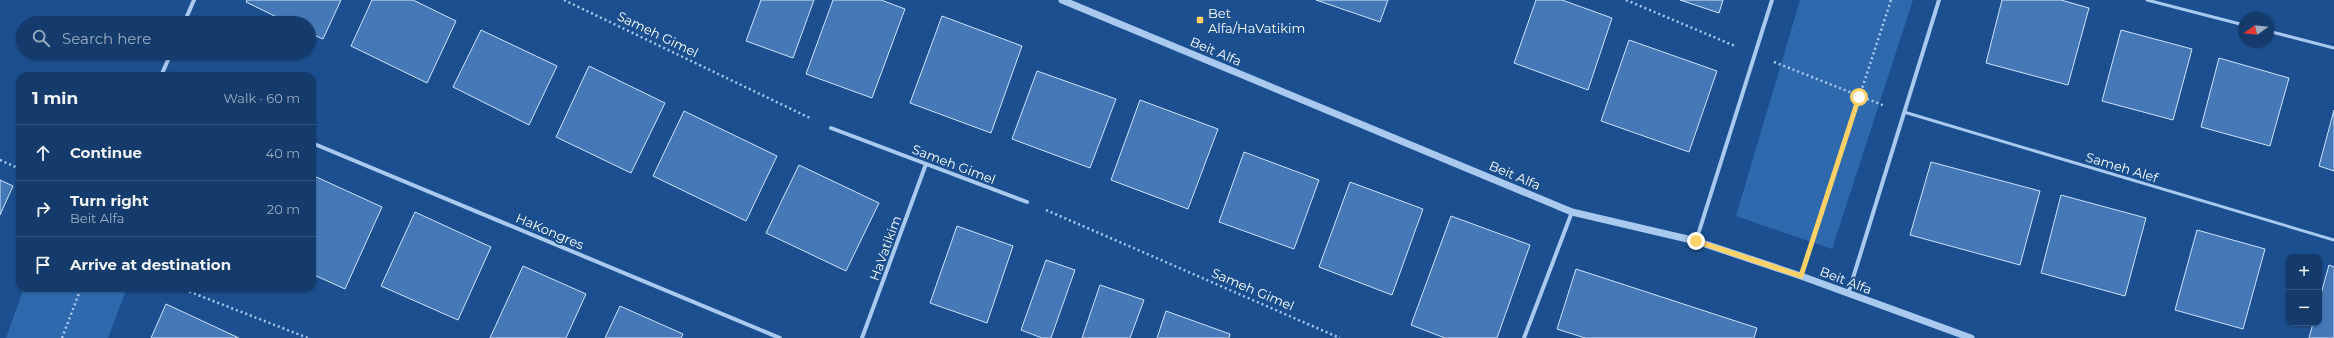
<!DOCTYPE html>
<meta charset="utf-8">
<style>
:root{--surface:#143b6b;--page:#214673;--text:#f1f3f6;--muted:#9dadc1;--line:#33557e}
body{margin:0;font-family:Montserrat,sans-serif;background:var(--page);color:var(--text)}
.controls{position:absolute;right:12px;bottom:12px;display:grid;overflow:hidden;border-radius:8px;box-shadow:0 1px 3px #0004}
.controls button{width:36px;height:36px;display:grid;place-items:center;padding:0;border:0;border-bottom:1px solid var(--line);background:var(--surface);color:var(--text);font:20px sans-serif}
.compass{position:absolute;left:2238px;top:12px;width:36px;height:36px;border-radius:50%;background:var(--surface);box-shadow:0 1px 3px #0004;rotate:255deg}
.stop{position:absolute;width:12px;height:12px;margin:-9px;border:3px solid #ffd166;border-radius:50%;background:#fff}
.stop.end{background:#ffd166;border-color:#fff;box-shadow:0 1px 4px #0008}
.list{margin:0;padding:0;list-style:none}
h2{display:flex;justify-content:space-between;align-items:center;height:52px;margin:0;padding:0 16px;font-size:17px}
h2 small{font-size:13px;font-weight:400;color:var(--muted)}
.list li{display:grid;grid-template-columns:26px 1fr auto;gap:12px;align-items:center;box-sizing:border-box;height:56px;padding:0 16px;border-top:1px solid var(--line)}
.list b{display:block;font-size:15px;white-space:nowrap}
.list p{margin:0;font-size:13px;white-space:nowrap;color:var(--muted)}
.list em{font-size:13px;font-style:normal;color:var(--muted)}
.icon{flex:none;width:22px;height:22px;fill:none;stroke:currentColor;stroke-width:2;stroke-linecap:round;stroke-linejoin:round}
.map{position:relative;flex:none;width:2334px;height:338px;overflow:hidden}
.search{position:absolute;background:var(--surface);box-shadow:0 1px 3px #0004;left:16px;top:16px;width:300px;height:44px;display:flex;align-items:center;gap:10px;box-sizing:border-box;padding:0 14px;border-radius:22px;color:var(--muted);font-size:15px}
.panel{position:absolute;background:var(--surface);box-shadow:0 1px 3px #0004;left:16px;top:72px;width:300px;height:220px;border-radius:12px}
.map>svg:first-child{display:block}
</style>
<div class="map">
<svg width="2334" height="338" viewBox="0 0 2334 338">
<rect width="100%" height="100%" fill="#1b4f8f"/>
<path fill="#2e69ad" d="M 1800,0 L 1913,0 L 1832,249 L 1736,216 Z
M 24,288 L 127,288 L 108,338 L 6,338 Z"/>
<path fill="#4478b7" stroke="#cfe3fa" d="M 247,0 L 341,0 L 323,39 L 309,33 L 309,23 L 289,23 L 246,2 Z
M 372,0 L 413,0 L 456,21 L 427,83 L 351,46 Z
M 761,0 L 814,0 L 793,58 L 746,41 Z
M 833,0 L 881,0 L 905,9 L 872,98 L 806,74 Z
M 1316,0 L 1388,0 L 1380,22 Z
M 1536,0 L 1562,0 L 1612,18 L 1588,90 L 1514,63 Z
M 1680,0 L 1723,0 L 1719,13 Z
M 2002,0 L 2061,0 L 2089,8 L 2068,85 L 1986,63 Z
M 942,16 L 1022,46 L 991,133 L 910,103 Z
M 481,30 L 557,66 L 529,125 L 453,87 Z
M 2121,30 L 2192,49 L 2173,120 L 2102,101 Z
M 1629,40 L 1717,71 L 1689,152 L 1601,121 Z
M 2219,58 L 2289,78 L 2270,146 L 2201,127 Z
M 589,66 L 665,103 L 631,173 L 556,137 Z
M 1037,71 L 1116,99 L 1090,168 L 1012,139 Z
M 1140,100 L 1218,129 L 1188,209 L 1111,180 Z
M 2334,110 L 2334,171 L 2319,166 Z
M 684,111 L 777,156 L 746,221 L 653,176 Z
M 1244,152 L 1319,180 L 1294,249 L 1219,222 Z
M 1931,162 L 2040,191 L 2020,265 L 1910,235 Z
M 799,165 L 879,203 L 846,271 L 766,233 Z
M 312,175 L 382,207 L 345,289 L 312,274 Z
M 0,180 L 13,186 L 0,215 Z
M 1350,182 L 1423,209 L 1392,295 L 1319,267 Z
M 2061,195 L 2146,218 L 2125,296 L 2041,273 Z
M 415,212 L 491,247 L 458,320 L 381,286 Z
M 1451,216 L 1530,245 L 1497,338 L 1445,338 L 1411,325 Z
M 957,226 L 1013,246 L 987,323 L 930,303 Z
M 2197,230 L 2265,249 L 2243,329 L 2175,310 Z
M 1046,260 L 1075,270 L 1051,338 L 1042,338 L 1021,330 Z
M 2329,265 L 2334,267 L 2334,338 L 2309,338 L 2313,323 L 2319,323 L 2319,301 Z
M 523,266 L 586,294 L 566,338 L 490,338 Z
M 1576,269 L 1757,328 L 1754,338 L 1585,338 L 1557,329 Z
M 1100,285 L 1144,300 L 1130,338 L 1082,338 Z
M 166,304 L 239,338 L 151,338 Z
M 620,306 L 683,334 L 681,338 L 605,338 Z
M 1166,311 L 1230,334 L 1229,338 L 1157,338 Z"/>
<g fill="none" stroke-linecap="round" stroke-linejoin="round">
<path stroke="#a9c9ee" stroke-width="2.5" stroke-dasharray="2 3" stroke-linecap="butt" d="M 564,0 L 812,119
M 1626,0 L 1735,46
M 1774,62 L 1885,106
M 0,160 L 20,169
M 1046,210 L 1340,338
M 1808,254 L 1891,0
M 180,288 L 308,338
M 62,338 L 81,288"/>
<path stroke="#a9c9ee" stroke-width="3" d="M 2147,0 L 2244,25
M 2268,31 L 2334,48
M 1904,112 L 2334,240"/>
<path stroke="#a9c9ee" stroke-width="4" d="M 184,23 L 194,0
M 161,76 L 171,53
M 831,128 L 1027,202
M 312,143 L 780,338
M 1696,241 L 1772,0
M 1848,294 L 1939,0
M 862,338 L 926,164
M 1524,338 L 1572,212"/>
<path stroke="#a9c9ee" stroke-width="7" d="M 1062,0 L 1572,212 L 1696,241 L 1801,276 L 1971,338"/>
</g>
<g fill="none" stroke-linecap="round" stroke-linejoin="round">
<path stroke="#ffd166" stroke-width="5" d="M 1696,241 L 1801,276 L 1859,97"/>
</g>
<rect fill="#ffd166" stroke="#1b4f8f" stroke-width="1.5" x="1196" y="16" width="8" height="8" rx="2"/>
<g text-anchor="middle" stroke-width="4" stroke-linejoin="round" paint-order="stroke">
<g font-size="13" fill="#fff" stroke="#1b4f8f" text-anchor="start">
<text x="1208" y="18">Bet<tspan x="1208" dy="15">Alfa/HaVatikim</tspan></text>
</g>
<g font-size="13" fill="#fff" stroke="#1b4f8f">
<text transform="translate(658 34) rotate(26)" y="5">Sameh Gimel</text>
<text transform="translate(1216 51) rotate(23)" y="5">Beit Alfa</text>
<text transform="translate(954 164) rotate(21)" y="5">Sameh Gimel</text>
<text transform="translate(2122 167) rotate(17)" y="5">Sameh Alef</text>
<text transform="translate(1515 175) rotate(23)" y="5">Beit Alfa</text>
<text transform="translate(550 231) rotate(23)" y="5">HaKongres</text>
<text transform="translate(885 248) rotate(-70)" y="5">HaVatikim</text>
<text transform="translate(1846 280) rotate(21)" y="5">Beit Alfa</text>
<text transform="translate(1253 289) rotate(23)" y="5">Sameh Gimel</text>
</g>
</g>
</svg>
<div class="controls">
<button>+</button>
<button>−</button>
</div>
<svg class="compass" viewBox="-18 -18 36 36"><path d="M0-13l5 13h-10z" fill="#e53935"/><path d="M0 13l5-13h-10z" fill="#9dadc1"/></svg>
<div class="stop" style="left:1859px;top:97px"></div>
<div class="stop end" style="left:1696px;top:241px"></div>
<div class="search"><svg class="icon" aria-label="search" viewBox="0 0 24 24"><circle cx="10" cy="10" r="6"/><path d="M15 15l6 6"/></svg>Search here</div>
<section class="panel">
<h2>1 min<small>Walk · 60 m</small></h2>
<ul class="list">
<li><svg class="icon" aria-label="ahead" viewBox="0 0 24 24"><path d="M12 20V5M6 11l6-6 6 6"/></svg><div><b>Continue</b></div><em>40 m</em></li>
<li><svg class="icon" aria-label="right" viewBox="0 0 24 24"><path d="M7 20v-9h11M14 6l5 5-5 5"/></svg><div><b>Turn right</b><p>Beit Alfa</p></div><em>20 m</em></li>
<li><svg class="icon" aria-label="arrive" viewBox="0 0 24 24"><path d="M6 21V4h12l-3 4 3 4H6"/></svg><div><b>Arrive at destination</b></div></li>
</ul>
</section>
</div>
